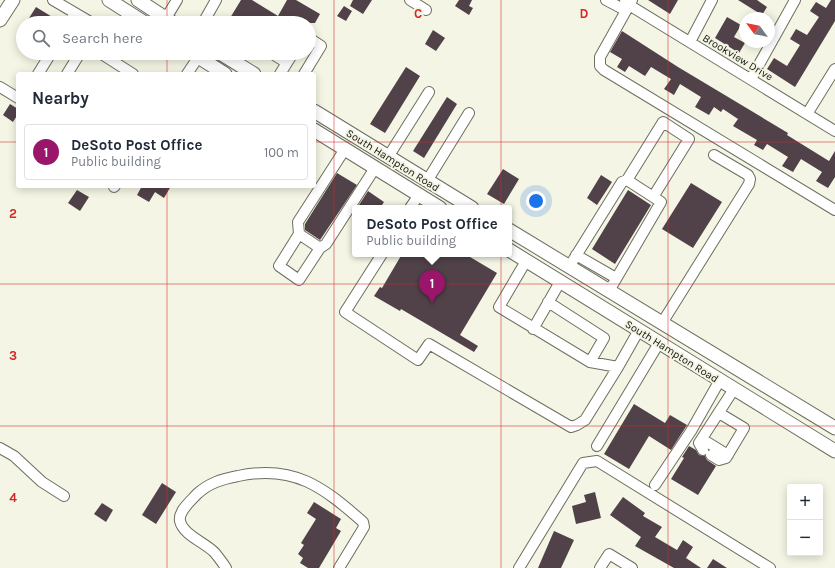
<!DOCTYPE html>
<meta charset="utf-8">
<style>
:root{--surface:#fff;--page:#f6f6f7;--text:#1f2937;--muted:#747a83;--line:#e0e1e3;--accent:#9a166b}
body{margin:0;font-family:Karla,sans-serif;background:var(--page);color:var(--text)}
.controls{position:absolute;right:12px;bottom:12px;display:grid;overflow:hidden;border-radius:4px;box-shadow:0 2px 10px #0003}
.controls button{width:36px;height:36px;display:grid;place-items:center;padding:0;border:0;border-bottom:1px solid var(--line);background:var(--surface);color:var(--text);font:20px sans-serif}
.compass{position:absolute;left:739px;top:12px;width:36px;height:36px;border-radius:50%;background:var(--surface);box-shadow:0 2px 10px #0003;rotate:302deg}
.you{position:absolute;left:536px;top:201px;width:14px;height:14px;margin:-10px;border:3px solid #fff;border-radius:50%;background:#1a73e8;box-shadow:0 0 0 6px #1a73e833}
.badge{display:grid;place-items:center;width:26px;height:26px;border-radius:50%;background:var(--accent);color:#fff;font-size:13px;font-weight:700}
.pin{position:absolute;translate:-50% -33px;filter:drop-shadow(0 1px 2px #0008)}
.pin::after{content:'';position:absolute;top:21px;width:14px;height:12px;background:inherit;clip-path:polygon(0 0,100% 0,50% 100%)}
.popup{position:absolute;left:352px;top:205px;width:160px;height:52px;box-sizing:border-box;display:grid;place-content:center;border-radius:4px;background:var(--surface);filter:drop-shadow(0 1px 3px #0005);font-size:13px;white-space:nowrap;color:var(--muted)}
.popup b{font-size:15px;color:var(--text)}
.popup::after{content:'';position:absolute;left:50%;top:100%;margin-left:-8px;border:8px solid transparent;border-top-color:var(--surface)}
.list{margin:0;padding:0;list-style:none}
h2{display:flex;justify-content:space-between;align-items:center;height:52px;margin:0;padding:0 16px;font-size:17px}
h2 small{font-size:13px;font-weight:400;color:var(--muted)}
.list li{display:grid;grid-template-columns:26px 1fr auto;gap:12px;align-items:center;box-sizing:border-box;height:56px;margin:0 8px 8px;padding:0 8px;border:1px solid var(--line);border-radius:4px}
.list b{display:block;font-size:15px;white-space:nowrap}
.list p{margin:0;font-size:13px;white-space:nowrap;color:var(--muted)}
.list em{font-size:13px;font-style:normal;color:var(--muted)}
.icon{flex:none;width:22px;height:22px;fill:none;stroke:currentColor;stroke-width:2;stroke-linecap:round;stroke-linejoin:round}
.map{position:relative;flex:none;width:835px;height:568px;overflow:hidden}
.search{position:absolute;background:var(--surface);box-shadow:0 2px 10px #0003;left:16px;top:16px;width:300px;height:44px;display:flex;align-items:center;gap:10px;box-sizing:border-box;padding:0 14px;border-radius:22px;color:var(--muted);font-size:15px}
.panel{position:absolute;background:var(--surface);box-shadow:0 2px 10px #0003;left:16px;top:72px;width:300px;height:116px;border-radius:4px}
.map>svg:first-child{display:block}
</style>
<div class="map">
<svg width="835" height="568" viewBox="0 0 835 568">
<rect width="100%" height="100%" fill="#f4f5e4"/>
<path fill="#514249" d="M 241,0 L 252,0 L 278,16 L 287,0 L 296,0 L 320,14 L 315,23 L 237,23 L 230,18 Z
M 353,0 L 372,0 L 363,14 L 350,6 Z
M 459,0 L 472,0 L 469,6 L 473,8 L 469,15 L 455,6 Z
M 648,0 L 678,0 L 670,14 Z
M 738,0 L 757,0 L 767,7 L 762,15 Z
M 831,0 L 835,0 L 835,21 L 795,87 L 767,69 L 774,58 L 787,66 L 800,45 L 790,39 L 796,29 L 807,35 L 819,17 L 810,11 L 816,2 L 826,8 Z
M 344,6 L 352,11 L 346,21 L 337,16 Z
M 36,7 L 62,23 L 26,23 Z
M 727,17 L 741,25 L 734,37 L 745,43 L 739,53 L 715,38 Z
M 433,30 L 445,38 L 436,51 L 425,44 Z
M 622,31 L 678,67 L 788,133 L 787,135 L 829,161 L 835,151 L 835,177 L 828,188 L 816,181 L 822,172 L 801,159 L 793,172 L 782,166 L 788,157 L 767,144 L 763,150 L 754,145 L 757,140 L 733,126 L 738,119 L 723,109 L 721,112 L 714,107 L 709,115 L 695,107 L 701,97 L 680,84 L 674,95 L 664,89 L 671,79 L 651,67 L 645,76 L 629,66 L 625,72 L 617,67 L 622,59 L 610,52 Z
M 406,67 L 420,76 L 385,133 L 370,124 Z
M 447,97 L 457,104 L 424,158 L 413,151 Z
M 10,104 L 18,109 L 18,114 L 13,122 L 3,115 Z
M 503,169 L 519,179 L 504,204 L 487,194 Z
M 337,173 L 357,185 L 320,240 L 305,230 L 305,224 Z
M 601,175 L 612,182 L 597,205 L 587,198 Z
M 691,183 L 722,202 L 693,248 L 662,229 Z
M 142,186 L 171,186 L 164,198 L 155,192 L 149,202 L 137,195 Z
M 77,190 L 89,197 L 80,211 L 68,203 Z
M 628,190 L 651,205 L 615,264 L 592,249 Z
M 368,191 L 384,202 L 380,208 L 357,208 Z
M 402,254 L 429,254 L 437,259 L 440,254 L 465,254 L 497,273 L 460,335 L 478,346 L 474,352 L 401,309 L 400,311 L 374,296 L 380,287 L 382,288 Z
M 634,404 L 665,423 L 670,415 L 687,425 L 671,450 L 649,436 L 629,469 L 604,454 Z
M 689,446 L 696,450 L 699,455 L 705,456 L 707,460 L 716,466 L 698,495 L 671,479 L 684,458 L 682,457 Z
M 162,483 L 176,492 L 156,524 L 142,515 Z
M 595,492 L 601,518 L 576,524 L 572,506 L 586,502 L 584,495 Z
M 623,497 L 645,513 L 643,516 L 662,527 L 655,537 L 677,550 L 683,540 L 693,547 L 686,558 L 701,568 L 674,568 L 635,546 L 641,537 L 610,515 Z
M 314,502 L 341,519 L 336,528 L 341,531 L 319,568 L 308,568 L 300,563 L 303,558 L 298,554 L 304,545 L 301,543 L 316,519 L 307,513 Z
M 102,503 L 113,510 L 106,522 L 94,514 Z
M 554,531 L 574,540 L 561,568 L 538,568 Z
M 713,559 L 727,568 L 707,568 Z"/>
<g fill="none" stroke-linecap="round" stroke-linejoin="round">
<g stroke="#6d6e5f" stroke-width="12">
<path id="minor" d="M 53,0 L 92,23
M 410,0 L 426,10
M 606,0 L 625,10
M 625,0 L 629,5 L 835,131
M 632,0 L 600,57 L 600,66 L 604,70 L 835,210
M 166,18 L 177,0
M 69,23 L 75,13
M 203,23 L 216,0
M 690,42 L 712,0
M 100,53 L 133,74
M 271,53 L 287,63
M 38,74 L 51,53
M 67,74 L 80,53
M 187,74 L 201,53
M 280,74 L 293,53
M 304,74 L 321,46 L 309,38
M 751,79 L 795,0
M 0,87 L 18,98
M 807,114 L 835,69
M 388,157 L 429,92
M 627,180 L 663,122 L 689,139 L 653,197
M 427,181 L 469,113
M 114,187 L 115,186
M 410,208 L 419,195
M 299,234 L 320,248 L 299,280 L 279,266 L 299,234 L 298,222 L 345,149
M 320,248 L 326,244 L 375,168
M 382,254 L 345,312 L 418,360 L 429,344 L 571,427 L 577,425 L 585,420 L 618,367 L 639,330
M 576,255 L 616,278
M 526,261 L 499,307 L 590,362 L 618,367
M 569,267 L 622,182 L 627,180 L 661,202 L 609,291
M 548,302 L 604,338 L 590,362
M 662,323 L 749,184 L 750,179 L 748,175 L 714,155
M 533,329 L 560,282
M 702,439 L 728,455
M 597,446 L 659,343
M 0,448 L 14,456 L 42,482 L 64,496
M 703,450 L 699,443 L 734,389
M 711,455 L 719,460 L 726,458 L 744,428 L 719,413
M 655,485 L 691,431 L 720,380
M 226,568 C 223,563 219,558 215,553 C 206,543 183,535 180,521 C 178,511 191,501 197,494 C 209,483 222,479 238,476 C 294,464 323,487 363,522 L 364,527 L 339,568
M 519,568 L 583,463 L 597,461 L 770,568
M 600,568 L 609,554 L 632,568"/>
</g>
<g stroke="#6d6e5f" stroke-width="15">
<path id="major" d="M 109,0 L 145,23
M 138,0 L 173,23
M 0,20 L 13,0
M 192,53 L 225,74
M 220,53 L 254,74
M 314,111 L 472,208
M 314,130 L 440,208
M 509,230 L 835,428
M 509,250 L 835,451"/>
</g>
<use href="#minor" stroke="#fff" stroke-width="10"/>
<use href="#major" stroke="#fff" stroke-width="13"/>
</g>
<path fill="none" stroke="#d62828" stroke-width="1" stroke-opacity="0.55" d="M 167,0 L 167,23M 334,0 L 334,568M 501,0 L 501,568M 668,0 L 668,568M 167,53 L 167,74M 0,142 L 18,142M 314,142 L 835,142M 167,186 L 167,568M 0,284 L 835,284M 0,426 L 835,426"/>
<g text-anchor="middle" stroke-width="4" stroke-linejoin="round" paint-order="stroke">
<g font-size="11" fill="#151610" stroke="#f4f5e4">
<text transform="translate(738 57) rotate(31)" y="4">Brookview Drive</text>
<text transform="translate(393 160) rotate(32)" y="4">South Hampton Road</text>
<text transform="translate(672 351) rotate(32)" y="4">South Hampton Road</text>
</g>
</g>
<g font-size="13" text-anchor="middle" font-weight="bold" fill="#d62828" stroke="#f4f5e4" stroke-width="4" stroke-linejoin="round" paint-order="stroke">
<text x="418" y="18">C</text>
<text x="584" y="18">D</text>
<text x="13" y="218">2</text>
<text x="13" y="360">3</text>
<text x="13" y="502">4</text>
</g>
</svg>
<div class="controls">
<button>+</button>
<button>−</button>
</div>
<svg class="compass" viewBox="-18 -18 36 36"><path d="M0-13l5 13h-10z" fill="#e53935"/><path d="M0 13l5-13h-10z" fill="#747a83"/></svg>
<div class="you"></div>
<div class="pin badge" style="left:432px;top:303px">1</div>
<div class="popup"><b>DeSoto Post Office</b>Public building</div>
<div class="search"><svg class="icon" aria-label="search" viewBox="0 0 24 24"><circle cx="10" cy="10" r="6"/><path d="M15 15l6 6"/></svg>Search here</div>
<section class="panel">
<h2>Nearby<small></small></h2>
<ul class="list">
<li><span class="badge">1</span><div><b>DeSoto Post Office</b><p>Public building</p></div><em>100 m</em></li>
</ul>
</section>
</div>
